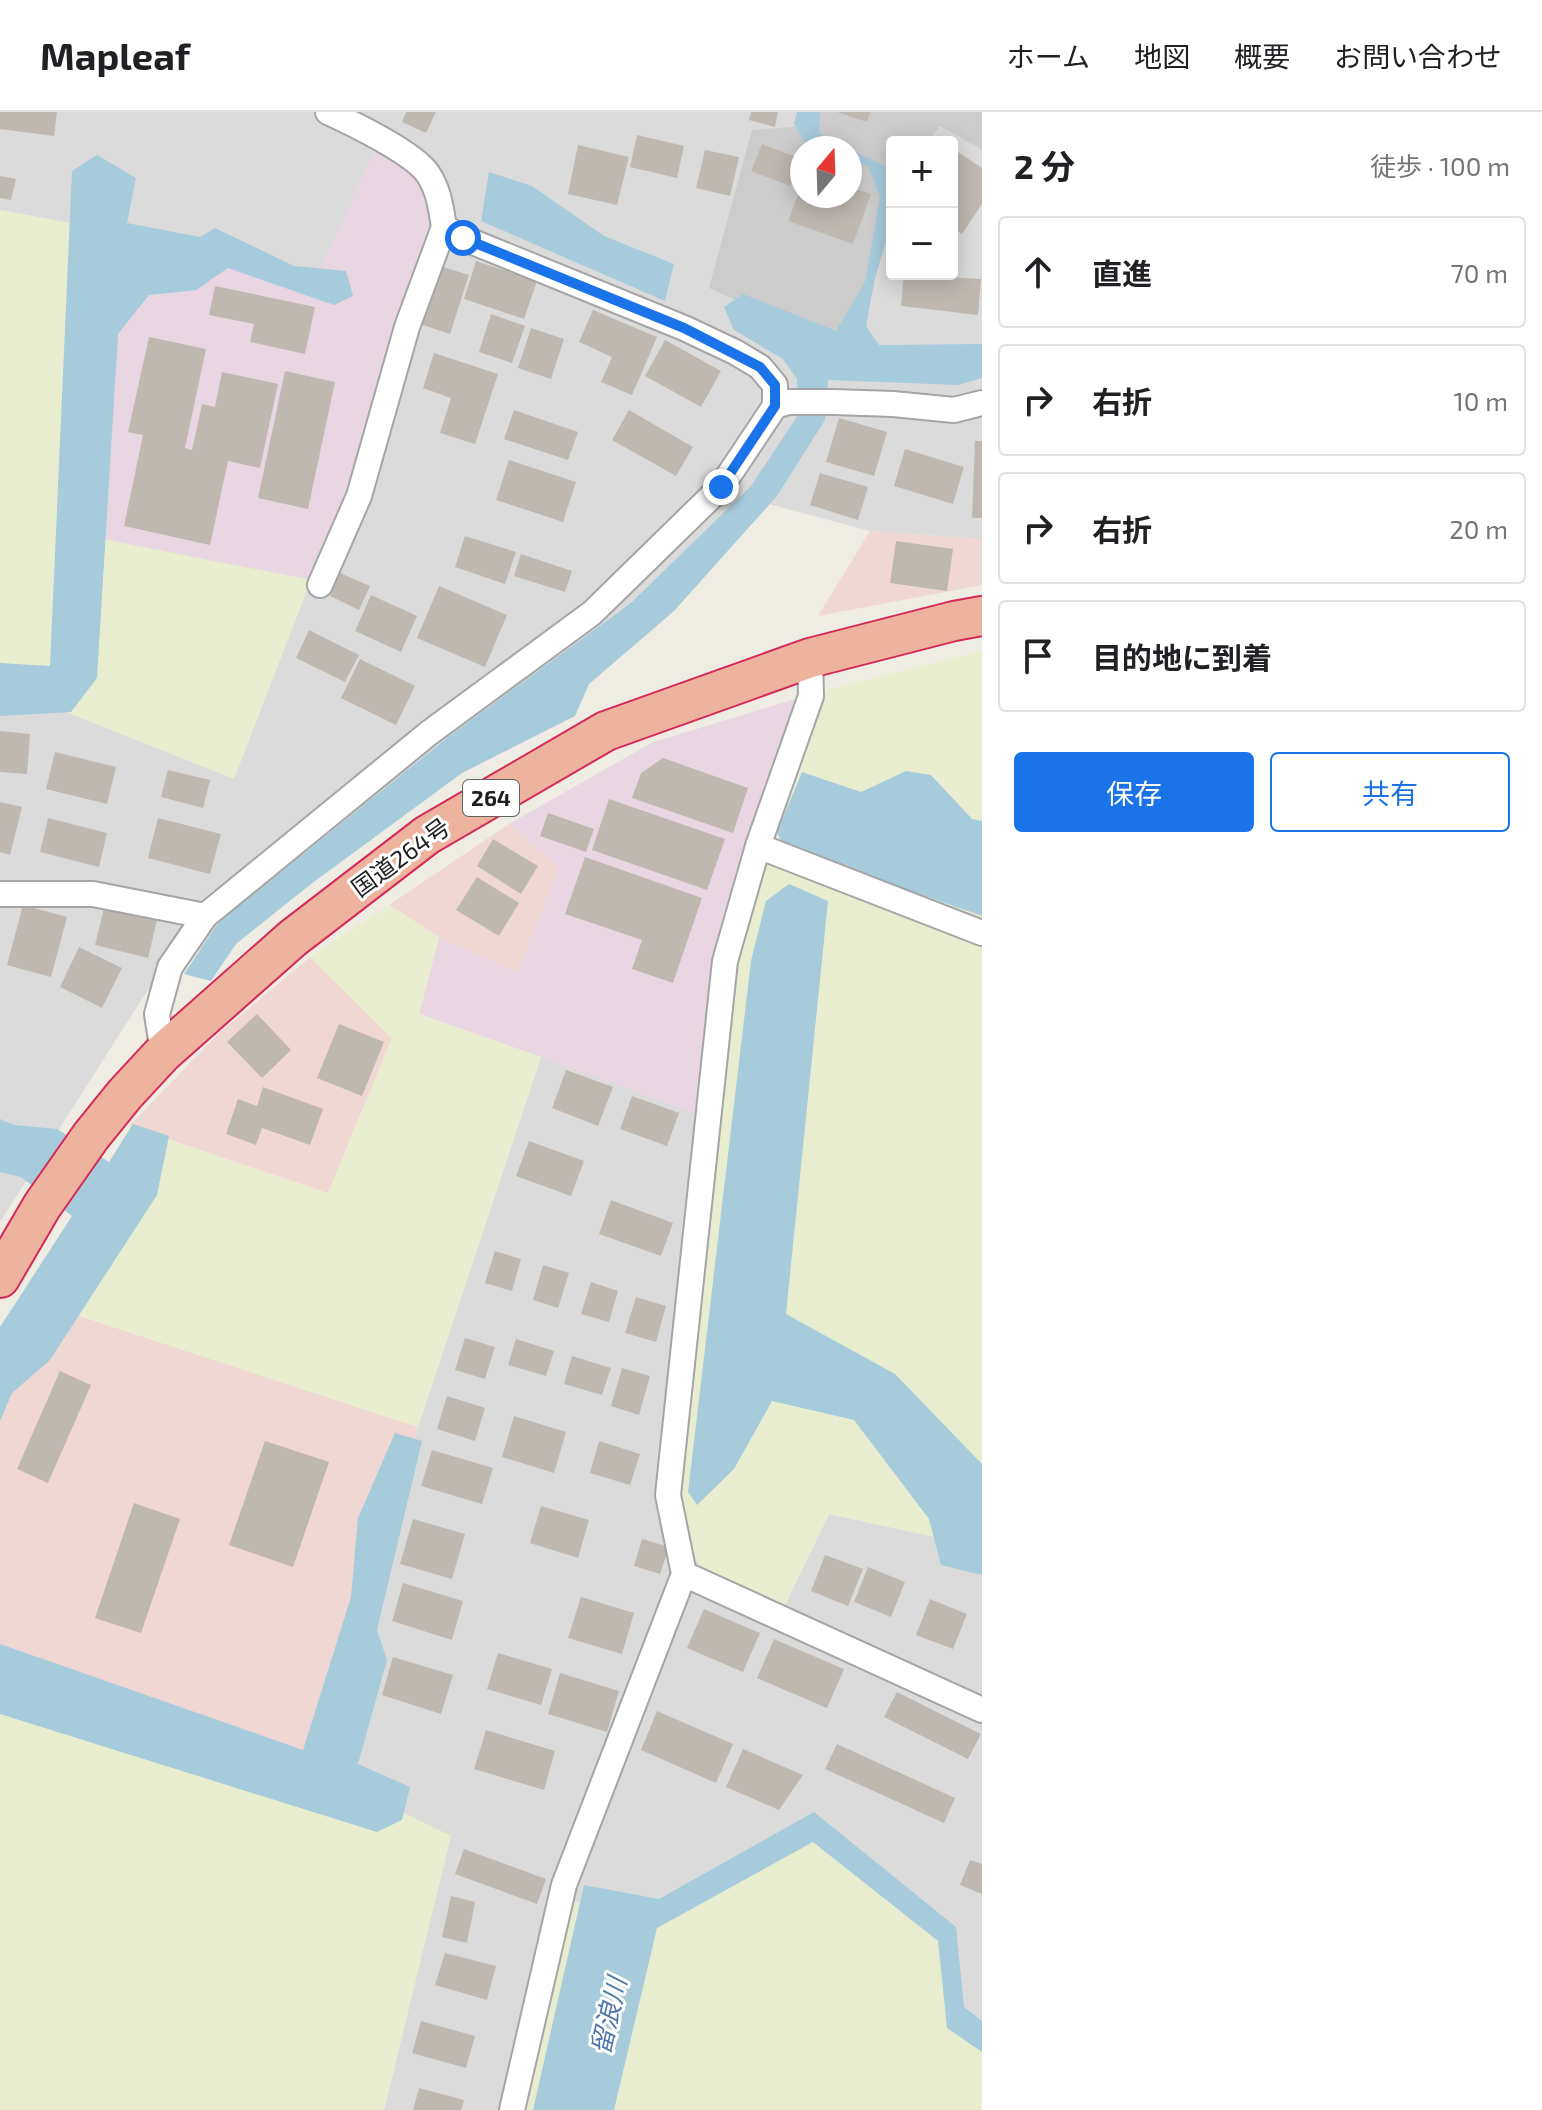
<!DOCTYPE html>
<html lang="ja">
<meta charset="utf-8">
<style>
:root{--surface:#fff;--page:#f2f2f2;--text:#202124;--muted:#757577;--line:#e0e0e0;--accent:#1a73e8}
body{margin:0;font-family:"Exo 2","Noto Sans JP",sans-serif;background:var(--page);color:var(--text)}
.controls{position:absolute;right:24px;top:24px;display:grid;overflow:hidden;border-radius:8px;box-shadow:0 4px 20px #0003}
.controls button{width:72px;height:72px;display:grid;place-items:center;padding:0;border:0;border-bottom:2px solid var(--line);background:var(--surface);color:var(--text);font:40px sans-serif}
.compass{position:absolute;left:790px;top:24px;width:72px;height:72px;border-radius:50%;background:var(--surface);box-shadow:0 4px 20px #0003;rotate:19deg}
.stop{position:absolute;width:24px;height:24px;margin:-18px;border:6px solid #1a73e8;border-radius:50%;background:#fff}
.stop.end{background:#1a73e8;border-color:#fff;box-shadow:0 2px 8px #0008}
.list{margin:0;padding:0;list-style:none}
h2{display:flex;justify-content:space-between;align-items:center;height:104px;margin:0;padding:0 32px;font-size:34px}
h2 small{font-size:26px;font-weight:400;color:var(--muted)}
.list li{display:grid;grid-template-columns:52px 1fr auto;gap:24px;align-items:center;box-sizing:border-box;height:112px;margin:0 16px 16px;padding:0 16px;border:2px solid var(--line);border-radius:8px}
.list b{display:block;font-size:30px;white-space:nowrap}
.list em{font-size:26px;font-style:normal;color:var(--muted)}
.actions{display:flex;gap:16px;padding:24px 32px}
.actions a{flex:1;padding:18px 0;border:2px solid var(--accent);border-radius:8px;text-align:center;font-size:28px;color:var(--accent)}
.actions .main{background:var(--accent);color:#fff}
.icon{flex:none;width:44px;height:44px;fill:none;stroke:currentColor;stroke-width:2;stroke-linecap:round;stroke-linejoin:round}
.map{position:relative;flex:none;width:982px;height:1998px;overflow:hidden}
header{display:flex;align-items:center;gap:48px;box-sizing:border-box;height:112px;padding:0 40px;background:var(--surface);border-bottom:2px solid var(--line)}
header strong{font-size:38px}
nav{display:flex;gap:44px;margin-inline-start:auto;font-size:28px}
main{display:flex}
aside{flex:1;background:var(--surface)}
.map>svg:first-child{display:block}
</style>
<header>
<strong>Mapleaf</strong>
<nav><a>ホーム</a><a>地図</a><a>概要</a><a>お問い合わせ</a></nav>
</header>
<main>
<div class="map">
<svg width="982" height="1998" viewBox="0 0 982 1998">
<rect width="100%" height="100%" fill="#efece4"/>
<path fill="#dcdbdb" d="M 0,0 L 807,0 L 709,175 L 892,82 L 892,162 L 952,162 L 952,30 L 928,30 L 940,14 L 982,38 L 982,427 L 870,419 L 765,391 L 147,879 L 0,1110 L 0,579 L 313,171 L 222,140 L 0,98 Z
M 541,945 L 718,1009 L 785,1493 L 829,1402 L 982,1435 L 982,1923 L 521,1998 L 384,1998 L 450,1725 L 323,1661 L 418,1315 Z"/>
<path fill="#efd7d4" d="M 870,419 L 982,427 L 982,473 L 818,504 Z
M 509,712 L 559,755 L 517,861 L 439,825 L 389,793 Z
M 310,845 L 392,926 L 328,1082 L 129,1014 L 216,924 Z
M 46,1193 L 418,1315 L 323,1661 L 0,1554 L 0,1292 Z"/>
<path fill="#e8d6e3" d="M 378,34 L 424,65 L 436,119 L 345,396 L 311,468 L 87,424 L 99,199 L 223,140 L 312,171 Z
M 825,578 L 743,808 L 718,1009 L 419,902 L 439,825 L 517,861 L 559,755 L 509,712 L 653,630 Z"/>
<path fill="#ccc" fill-rule="evenodd" d="M 807,0 L 982,0 L 982,38 L 940,14 L 928,30 L 892,30 L 892,82 L 846,238 L 709,176 L 752,18 L 804,14 ZM 802,36 L 850,36 L 850,84 L 802,84 Z"/>
<path fill="#e9edd0" d="M 0,98 L 223,140 L 99,199 L 88,424 L 311,468 L 234,667 L 21,582 L 0,579 Z
M 982,539 L 982,1435 L 829,1402 L 785,1493 L 698,1453 L 677,1387 L 743,808 L 825,578 Z
M 389,793 L 439,825 L 419,902 L 541,945 L 418,1315 L 46,1193 L 129,1014 L 328,1081 L 392,926 L 310,845 Z
M 0,1554 L 323,1661 L 451,1724 L 384,1998 L 0,1998 Z
M 811,1721 L 947,1822 L 954,1909 L 982,1923 L 982,1998 L 521,1998 L 569,1788 L 641,1802 Z"/>
<path fill="#a6cbdb" d="M 797,0 L 820,0 L 819,21 L 848,36 L 808,34 L 794,12 Z
M 850,37 L 892,58 L 892,110 L 875,166 L 866,214 L 879,233 L 982,232 L 982,266 L 958,273 L 828,268 L 825,308 L 777,384 L 674,499 L 589,572 L 575,604 L 462,661 L 311,772 L 236,832 L 211,869 L 184,862 L 219,810 L 452,622 L 631,491 L 751,374 L 798,303 L 797,267 L 783,247 L 734,218 L 724,195 L 743,182 L 836,219 L 865,170 L 880,85 L 868,54 L 850,48 Z
M 97,43 L 136,66 L 127,111 L 200,125 L 215,116 L 294,154 L 346,159 L 353,184 L 334,193 L 228,156 L 196,178 L 149,183 L 118,222 L 97,566 L 71,600 L 0,604 L 0,551 L 50,554 L 72,59 Z
M 489,60 L 532,74 L 604,124 L 674,152 L 665,189 L 481,109 Z
M 906,659 L 931,663 L 972,707 L 982,709 L 982,804 L 783,734 L 777,720 L 802,660 L 861,680 Z
M 789,772 L 828,789 L 786,1202 L 895,1262 L 982,1352 L 982,1463 L 941,1453 L 929,1407 L 854,1308 L 772,1289 L 734,1357 L 697,1393 L 688,1380 L 751,849 L 766,789 Z
M 0,1007 L 14,1013 L 57,1017 L 109,1050 L 133,1012 L 169,1024 L 157,1083 L 50,1248 L 12,1281 L 0,1309 L 0,1215 L 72,1104 L 21,1065 L 0,1060 Z
M 395,1321 L 422,1329 L 377,1518 L 387,1548 L 358,1652 L 410,1675 L 402,1708 L 377,1720 L 0,1602 L 0,1532 L 303,1638 L 351,1485 L 358,1406 Z
M 814,1700 L 956,1815 L 964,1895 L 982,1909 L 982,1940 L 947,1916 L 938,1829 L 813,1730 L 657,1816 L 614,1998 L 533,1998 L 584,1773 L 659,1787 Z"/>
<path fill="#bfb8b1" d="M 0,0 L 57,0 L 54,24 L 0,17 Z
M 406,0 L 436,0 L 426,21 L 402,10 Z
M 751,0 L 778,0 L 775,15 L 749,8 Z
M 837,0 L 870,0 L 867,10 Z
M 637,23 L 684,34 L 677,66 L 630,55 Z
M 762,32 L 801,47 L 790,74 L 751,59 Z
M 578,33 L 629,45 L 617,93 L 568,82 Z
M 952,36 L 982,56 L 982,92 L 962,122 L 952,115 Z
M 705,38 L 739,45 L 730,84 L 696,76 Z
M 0,64 L 16,67 L 11,88 L 0,86 Z
M 802,72 L 802,84 L 850,84 L 850,75 L 871,82 L 853,132 L 788,109 Z
M 476,149 L 537,169 L 524,207 L 464,187 Z
M 440,154 L 469,163 L 450,222 L 420,212 Z
M 904,162 L 981,167 L 978,203 L 901,194 Z
M 215,174 L 315,195 L 305,242 L 250,230 L 254,212 L 209,203 Z
M 593,198 L 657,225 L 632,283 L 601,270 L 612,245 L 579,230 Z
M 491,202 L 525,214 L 512,251 L 479,240 Z
M 531,216 L 564,227 L 551,267 L 518,256 Z
M 149,225 L 206,237 L 185,336 L 192,338 L 202,292 L 215,295 L 222,260 L 278,272 L 260,356 L 228,349 L 210,433 L 124,414 L 143,323 L 128,320 Z
M 665,228 L 721,259 L 701,295 L 645,264 Z
M 434,241 L 498,262 L 475,332 L 440,321 L 451,286 L 423,276 Z
M 285,259 L 335,270 L 308,397 L 258,386 Z
M 514,298 L 578,320 L 568,348 L 504,327 Z
M 629,298 L 693,335 L 676,364 L 612,328 Z
M 839,306 L 887,320 L 874,364 L 826,350 Z
M 975,329 L 982,329 L 982,406 L 972,406 Z
M 905,337 L 964,355 L 953,392 L 894,374 Z
M 509,348 L 576,370 L 563,410 L 496,388 Z
M 820,361 L 868,375 L 858,408 L 810,393 Z
M 465,424 L 516,440 L 505,472 L 455,455 Z
M 896,429 L 953,437 L 947,479 L 890,471 Z
M 521,442 L 572,459 L 565,480 L 514,464 Z
M 340,461 L 370,474 L 359,498 L 330,484 Z
M 439,474 L 507,503 L 485,555 L 417,526 Z
M 371,483 L 417,504 L 401,540 L 355,519 Z
M 309,518 L 359,543 L 345,570 L 296,546 Z
M 360,547 L 415,574 L 396,613 L 341,586 Z
M 0,619 L 30,622 L 27,662 L 0,660 Z
M 55,640 L 116,655 L 107,692 L 46,677 Z
M 663,646 L 748,676 L 733,721 L 632,686 L 641,661 Z
M 168,658 L 210,668 L 203,696 L 161,685 Z
M 609,687 L 725,727 L 707,778 L 592,738 Z
M 0,690 L 22,695 L 10,743 L 0,740 Z
M 548,701 L 594,717 L 586,740 L 540,724 Z
M 48,706 L 107,721 L 99,755 L 40,740 Z
M 158,706 L 221,722 L 210,762 L 148,746 Z
M 493,727 L 538,754 L 521,782 L 477,754 Z
M 585,745 L 702,786 L 673,871 L 632,857 L 642,828 L 565,802 Z
M 477,765 L 519,791 L 499,824 L 456,798 Z
M 23,793 L 67,805 L 51,865 L 7,853 Z
M 104,796 L 157,808 L 148,846 L 95,833 Z
M 79,835 L 122,856 L 102,896 L 60,875 Z
M 257,902 L 291,938 L 262,966 L 227,930 Z
M 339,912 L 384,930 L 362,984 L 317,966 Z
M 566,958 L 613,975 L 598,1014 L 552,996 Z
M 263,975 L 323,997 L 310,1033 L 262,1016 L 256,1033 L 226,1022 L 238,987 L 257,994 Z
M 632,984 L 679,1001 L 667,1034 L 620,1017 Z
M 529,1029 L 584,1049 L 571,1084 L 516,1064 Z
M 611,1088 L 673,1111 L 661,1144 L 599,1122 Z
M 495,1139 L 521,1147 L 512,1179 L 485,1171 Z
M 543,1153 L 569,1161 L 558,1196 L 533,1188 Z
M 591,1170 L 618,1179 L 609,1210 L 581,1202 Z
M 636,1185 L 666,1194 L 656,1230 L 625,1221 Z
M 465,1226 L 495,1235 L 485,1267 L 455,1258 Z
M 516,1227 L 554,1239 L 546,1264 L 508,1253 Z
M 572,1244 L 611,1256 L 602,1283 L 564,1272 Z
M 622,1256 L 650,1264 L 639,1303 L 611,1294 Z
M 60,1259 L 91,1273 L 48,1371 L 17,1357 Z
M 447,1284 L 485,1296 L 475,1329 L 437,1317 Z
M 514,1304 L 566,1320 L 554,1361 L 502,1345 Z
M 265,1329 L 329,1350 L 293,1455 L 229,1433 Z
M 599,1329 L 640,1342 L 630,1373 L 590,1361 Z
M 432,1338 L 493,1356 L 482,1392 L 421,1374 Z
M 134,1391 L 180,1407 L 141,1521 L 95,1506 Z
M 541,1394 L 589,1408 L 578,1446 L 530,1431 Z
M 413,1407 L 465,1422 L 452,1467 L 400,1452 Z
M 642,1427 L 669,1435 L 660,1462 L 634,1454 Z
M 825,1443 L 863,1457 L 848,1494 L 811,1479 Z
M 868,1455 L 905,1470 L 891,1505 L 854,1490 Z
M 403,1471 L 463,1489 L 452,1528 L 392,1509 Z
M 581,1485 L 634,1501 L 622,1542 L 568,1526 Z
M 930,1487 L 967,1502 L 953,1537 L 916,1523 Z
M 704,1497 L 760,1521 L 743,1560 L 687,1536 Z
M 774,1527 L 844,1557 L 827,1596 L 757,1566 Z
M 498,1541 L 552,1557 L 541,1593 L 487,1577 Z
M 393,1545 L 453,1563 L 441,1602 L 382,1583 Z
M 560,1561 L 619,1579 L 607,1620 L 548,1602 Z
M 897,1580 L 981,1622 L 968,1647 L 884,1605 Z
M 657,1599 L 733,1632 L 716,1671 L 641,1638 Z
M 486,1618 L 555,1639 L 544,1678 L 474,1657 Z
M 837,1632 L 955,1686 L 944,1711 L 825,1657 Z
M 743,1637 L 803,1663 L 779,1698 L 726,1675 Z
M 464,1737 L 546,1767 L 537,1792 L 455,1762 Z
M 970,1748 L 982,1752 L 982,1782 L 960,1773 Z
M 451,1784 L 475,1790 L 467,1831 L 442,1825 Z
M 445,1841 L 496,1854 L 487,1888 L 435,1873 Z
M 421,1909 L 475,1924 L 466,1956 L 412,1941 Z
M 419,1976 L 464,1988 L 461,1998 L 413,1998 Z"/>
<g fill="none" stroke-linecap="round" stroke-linejoin="round">
<g stroke="#a5a5a5" stroke-width="28">
<path id="minor" d="M 775,294 L 788,290 L 834,290 L 893,292 L 954,298 L 982,291
M 320,473 L 359,384 L 407,215 L 444,115
M 758,734 L 982,821
M 0,782 L 93,782 L 205,804
M 163,941 L 157,902 L 170,855 L 205,804 L 429,621 L 592,501 L 721,375 L 775,294 L 775,273 L 760,255 L 735,240 L 684,216 L 463,126 L 444,115 C 441,97 439,78 428,62 C 414,41 352,11 328,0
M 684,1462 L 982,1598
M 512,1998 L 564,1773 L 684,1462 L 668,1383 L 725,849 L 758,734 L 811,584 L 810,546"/>
</g>
<g stroke="#d42959" stroke-width="42">
<path id="trunk" d="M 0,1166 L 42,1094 L 91,1024 L 125,982 L 163,941 L 293,826 L 427,723 L 606,619 L 810,546 L 954,509 L 982,504"/>
</g>
<use href="#minor" stroke="#fff" stroke-width="24"/>
<use href="#trunk" stroke="#eeb39c" stroke-width="38"/>
</g>
<g fill="none" stroke-linecap="round" stroke-linejoin="round">
<path stroke="#1a73e8" stroke-width="10" d="M 463,126 L 684,216 L 760,255 L 775,273 L 775,294 L 721,375"/>
</g>
<g text-anchor="middle" stroke-width="6" stroke-linejoin="round" paint-order="stroke">
<rect fill="#fff" stroke="#626262" stroke-width="2" x="463" y="668" width="56" height="36" rx="6"/>
<g font-size="22" font-weight="bold" fill="#1e1e1e">
<text x="491" y="694">264</text>
</g>
<g font-size="24" fill="#1e1e1e" stroke="#fff">
<text transform="translate(401 746) rotate(-36)" y="8">国道264号</text>
</g>
<g font-size="26" font-style="italic" fill="#4d76ab" stroke="#fff">
<text transform="translate(609 1904) rotate(-77)" y="9">留浪川</text>
</g>
</g>
</svg>
<div class="controls">
<button>+</button>
<button>−</button>
</div>
<svg class="compass" viewBox="-18 -18 36 36"><path d="M0-13l5 13h-10z" fill="#e53935"/><path d="M0 13l5-13h-10z" fill="#757577"/></svg>
<div class="stop" style="left:463px;top:126px"></div>
<div class="stop end" style="left:721px;top:375px"></div>
</div>
<aside>
<h2>2 分<small>徒歩 · 100 m</small></h2>
<ul class="list">
<li><svg class="icon" aria-label="ahead" viewBox="0 0 24 24"><path d="M12 20V5M6 11l6-6 6 6"/></svg><div><b>直進</b></div><em>70 m</em></li>
<li><svg class="icon" aria-label="right" viewBox="0 0 24 24"><path d="M7 20v-9h11M14 6l5 5-5 5"/></svg><div><b>右折</b></div><em>10 m</em></li>
<li><svg class="icon" aria-label="right" viewBox="0 0 24 24"><path d="M7 20v-9h11M14 6l5 5-5 5"/></svg><div><b>右折</b></div><em>20 m</em></li>
<li><svg class="icon" aria-label="arrive" viewBox="0 0 24 24"><path d="M6 21V4h12l-3 4 3 4H6"/></svg><div><b>目的地に到着</b></div></li>
</ul>
<div class="actions"><a class="main">保存</a><a>共有</a></div>
</aside>
</main>
